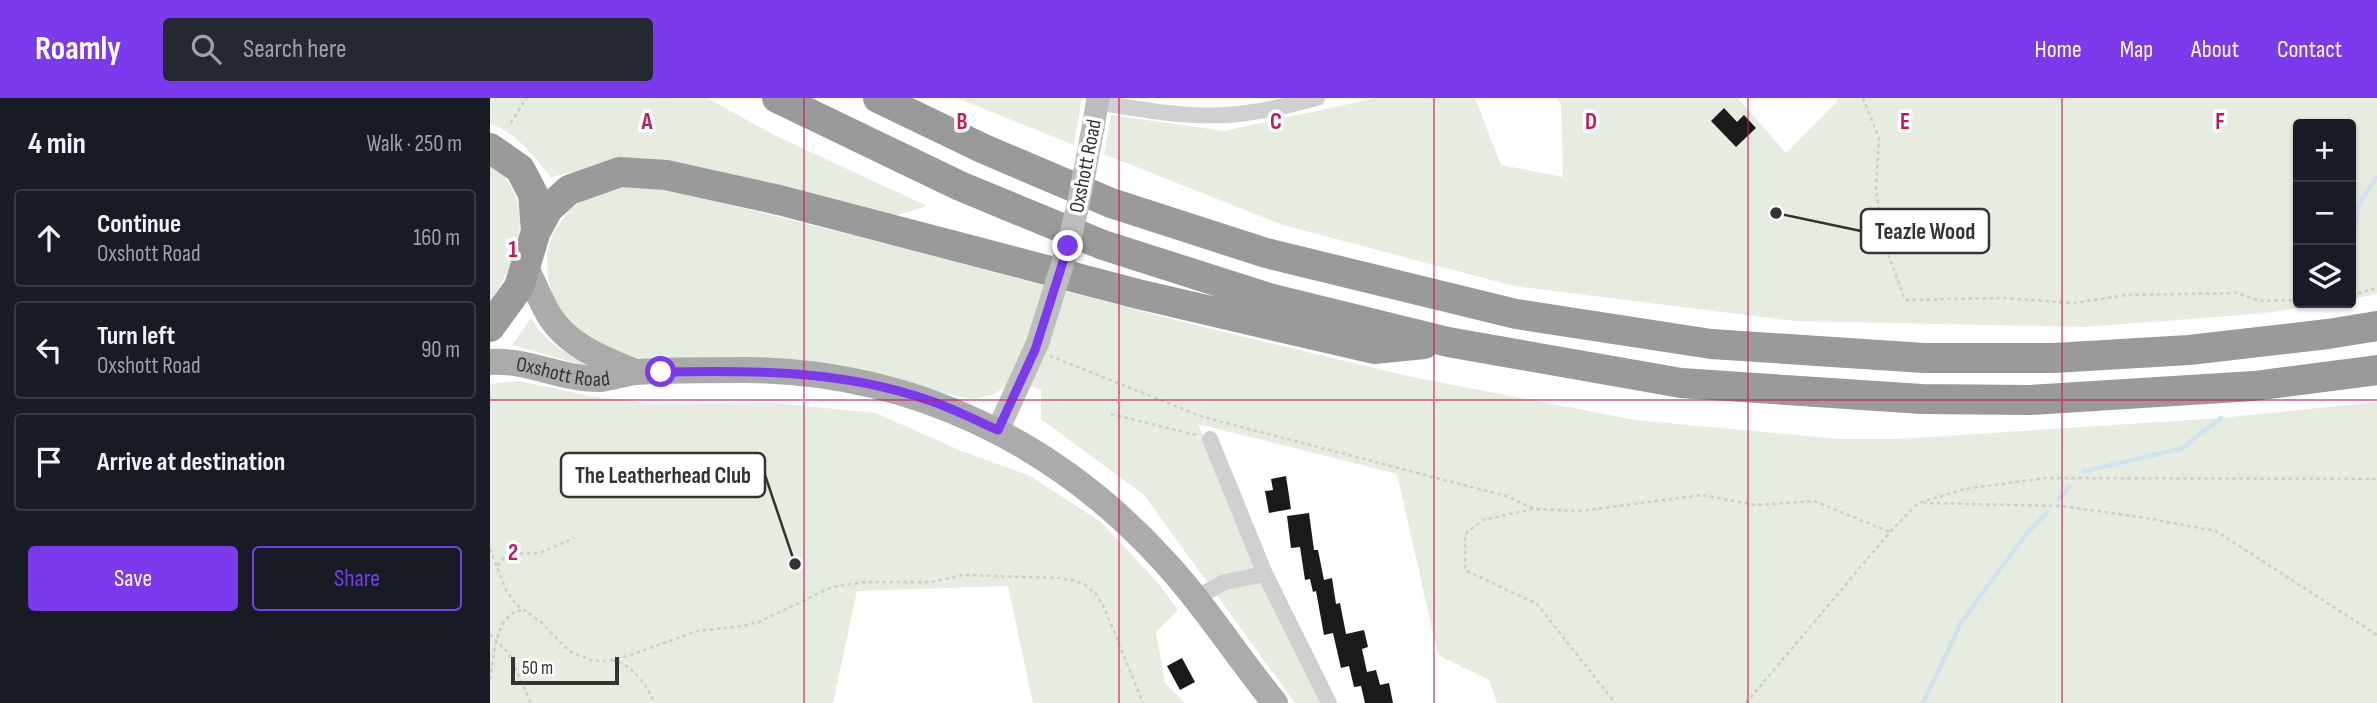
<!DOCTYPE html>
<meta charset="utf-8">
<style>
:root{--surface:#171b24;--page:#242831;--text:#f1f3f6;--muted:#9ea1a6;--line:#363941;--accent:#7c3aed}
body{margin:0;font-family:"Sofia Sans Condensed",sans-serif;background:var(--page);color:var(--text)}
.controls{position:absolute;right:21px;top:21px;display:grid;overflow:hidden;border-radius:7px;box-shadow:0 2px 5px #0004}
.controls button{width:63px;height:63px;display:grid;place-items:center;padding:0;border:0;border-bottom:2px solid var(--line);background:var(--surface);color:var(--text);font:35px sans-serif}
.scale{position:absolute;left:21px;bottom:18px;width:108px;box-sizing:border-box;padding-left:7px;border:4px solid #333;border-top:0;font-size:19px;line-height:24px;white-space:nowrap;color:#333;-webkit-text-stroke:5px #fff;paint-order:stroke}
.stop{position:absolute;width:21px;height:21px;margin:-16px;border:5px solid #7c3aed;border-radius:50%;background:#fff}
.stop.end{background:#7c3aed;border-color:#fff;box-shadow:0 2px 7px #0008}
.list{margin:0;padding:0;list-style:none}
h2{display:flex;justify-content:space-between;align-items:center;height:91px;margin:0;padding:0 28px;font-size:30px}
h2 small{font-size:23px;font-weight:400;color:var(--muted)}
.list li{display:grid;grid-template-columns:46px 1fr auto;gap:21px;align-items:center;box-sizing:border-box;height:98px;margin:0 14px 14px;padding:0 14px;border:2px solid var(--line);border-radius:7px}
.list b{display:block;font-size:26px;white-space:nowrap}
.list p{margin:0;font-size:23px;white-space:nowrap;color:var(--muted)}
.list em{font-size:23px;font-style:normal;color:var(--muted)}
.actions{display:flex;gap:14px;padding:21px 28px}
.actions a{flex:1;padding:16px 0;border:2px solid var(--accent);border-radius:7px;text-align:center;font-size:24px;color:var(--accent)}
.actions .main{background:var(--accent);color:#fff}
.icon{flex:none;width:38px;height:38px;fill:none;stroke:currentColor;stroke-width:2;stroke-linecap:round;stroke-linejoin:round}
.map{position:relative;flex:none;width:1887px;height:605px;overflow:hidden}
header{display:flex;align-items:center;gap:42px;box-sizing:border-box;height:98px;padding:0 35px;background:var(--accent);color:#fff}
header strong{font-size:33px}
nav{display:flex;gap:38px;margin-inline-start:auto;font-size:24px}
.search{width:490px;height:63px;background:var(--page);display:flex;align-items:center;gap:18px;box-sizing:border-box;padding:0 24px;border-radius:7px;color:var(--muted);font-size:26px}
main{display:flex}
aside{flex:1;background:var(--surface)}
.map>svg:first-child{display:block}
</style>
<header>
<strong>Roamly</strong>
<div class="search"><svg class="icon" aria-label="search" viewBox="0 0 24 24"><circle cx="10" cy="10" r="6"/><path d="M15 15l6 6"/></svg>Search here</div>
<nav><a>Home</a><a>Map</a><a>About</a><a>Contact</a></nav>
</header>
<main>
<aside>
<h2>4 min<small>Walk · 250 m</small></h2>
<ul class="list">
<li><svg class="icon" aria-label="ahead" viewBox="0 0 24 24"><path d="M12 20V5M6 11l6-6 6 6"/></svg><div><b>Continue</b><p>Oxshott Road</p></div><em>160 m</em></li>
<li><svg class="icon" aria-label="left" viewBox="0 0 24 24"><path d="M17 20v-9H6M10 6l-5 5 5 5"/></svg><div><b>Turn left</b><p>Oxshott Road</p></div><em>90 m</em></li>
<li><svg class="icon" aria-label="arrive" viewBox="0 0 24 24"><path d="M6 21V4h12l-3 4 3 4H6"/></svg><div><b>Arrive at destination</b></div></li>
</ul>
<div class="actions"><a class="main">Save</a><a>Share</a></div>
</aside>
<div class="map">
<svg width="1887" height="605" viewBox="0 0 1887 605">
<rect width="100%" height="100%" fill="#fff"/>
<path fill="#e6ecdf" d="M 0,0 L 217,0 L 284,37 L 437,108 L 401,119 L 111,68 L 61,79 C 44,59 26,34 0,26 Z
M 467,0 L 592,0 L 584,47 Z
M 886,0 L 985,0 L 1011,67 L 1073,79 L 1071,7 L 1067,0 L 1248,0 L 1296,55 L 1347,4 L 1348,0 L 1887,0 L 1887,196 L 1861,201 L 1861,26 L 1808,26 L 1808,205 L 1838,205 L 1778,215 L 1595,229 L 1305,223 L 1024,188 L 793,127 L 614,56 L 621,17 L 734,33 Z
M 0,63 C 48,105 31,158 0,204 Z
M 138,86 L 185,93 L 397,146 L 693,224 L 922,279 L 1145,322 L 1350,341 L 1409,341 L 1731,320 L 1887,304 L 1887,605 L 1007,605 L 999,582 L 948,557 L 907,376 L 708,326 L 830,605 L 805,605 L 654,397 L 551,321 L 551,292 L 523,280 L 514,290 L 502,297 L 483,301 L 456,296 L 403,281 L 142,260 L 95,242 L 65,207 L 58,180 L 57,155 L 64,133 L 81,110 L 105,96 Z
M 41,220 C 56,246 80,259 108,268 L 106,271 L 22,247 Z
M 29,283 L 100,298 L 163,306 L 285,305 L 386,315 L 469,352 L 540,378 L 611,424 L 669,486 L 688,512 L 666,534 L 675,585 L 695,605 L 543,605 L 518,488 L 367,493 L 343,605 L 0,605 L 0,286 Z"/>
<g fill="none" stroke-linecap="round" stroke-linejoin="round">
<path stroke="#cfe2ee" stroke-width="4.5" d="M 1861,155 L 1868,107 L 1887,79
M 1594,373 L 1691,351 L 1731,320
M 1569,401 L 1580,388
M 1433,605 L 1472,523 L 1534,439 L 1557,414"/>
</g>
<path fill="#1a1a1a" d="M 1234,10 L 1247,24 L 1254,17 L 1266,30 L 1246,49 L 1221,23 Z
M 796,378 L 801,411 L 779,415 L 775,393 L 783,392 L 781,381 Z
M 819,415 L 824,452 L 828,452 L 834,482 L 842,480 L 846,506 L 850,505 L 856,536 L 874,532 L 878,549 L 872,551 L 877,574 L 886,572 L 890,587 L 899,585 L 903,605 L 875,605 L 871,588 L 864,589 L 859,568 L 851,570 L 843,535 L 834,537 L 826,493 L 823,494 L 820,481 L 815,482 L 810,449 L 801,450 L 797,418 Z
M 692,560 L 705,584 L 690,592 L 677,568 Z"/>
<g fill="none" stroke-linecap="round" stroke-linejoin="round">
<path stroke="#cdcdcd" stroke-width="2.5" stroke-dasharray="3.5 3.5" stroke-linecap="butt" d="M 1373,0 L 1389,40 L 1386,91 L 1394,145 L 1415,202 L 1512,200 L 1585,205 L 1636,197 L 1747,195 L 1770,203 L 1808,202
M 21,25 L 36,0
M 1861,197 L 1887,190
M 560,258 L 713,319 L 1016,398 L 1045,411 L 1090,413 L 1212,397 L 1266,407 L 1324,403 L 1400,434
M 621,316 L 706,337
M 1433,405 L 1571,408 L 1650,419 L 1726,433 L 1887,537
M 1043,411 L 993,422 L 975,436 L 975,472 L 1047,506 L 1125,605
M 0,451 L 16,492 L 26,506 L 52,525 L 79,553 L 103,563 L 117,563 L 138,558 L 207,533 L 252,528 L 269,524 L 342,489 L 374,484 L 441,484 L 474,477 L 568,480 L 586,483 L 595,487 L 606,496 L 614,509 L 653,605
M 8,468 L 17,456 L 50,455 L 84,440
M 0,536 L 19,556 L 41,605
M 122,562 C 144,567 155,586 165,605
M 0,581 C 4,559 5,514 33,512
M 1256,605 L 1400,434 L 1428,405 L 1475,391 L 1555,380 L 1887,381"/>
<path stroke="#d0d0d0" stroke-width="16" d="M 607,4 C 659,13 711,23 763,14 C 785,11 806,5 827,0
M 720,341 L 775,476 L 839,605
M 705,500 L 735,484 L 775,476"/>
<path stroke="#bdbdbd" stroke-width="23" d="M 603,30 L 608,0
M 508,332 L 548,244"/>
<g stroke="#ababab" stroke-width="26">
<path d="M 35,167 C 43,184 50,202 59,217 C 78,248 113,261 145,274"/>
<path id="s1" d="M 0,264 C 37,261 73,282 110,281 C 122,280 134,275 146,274 C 183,272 221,272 258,272 C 421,274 565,343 674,463 C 715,507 747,559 785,605"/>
</g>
<path stroke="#9a9a9a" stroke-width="30" d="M 287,0 L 470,88 L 613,147 L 779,200 L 958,244 L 1191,285 L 1432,301 L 1540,302 L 1764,288 L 1887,272
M 388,0 L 494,51 L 621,105 L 776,155 L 1026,216 L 1221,246 L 1434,260 L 1564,260 L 1699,252 L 1838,236 L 1887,228
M 0,50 L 30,71 L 43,96 L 46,133 L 29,189 L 0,229
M 46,133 L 58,111 L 79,92 L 130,74 L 176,77 L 289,102 L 648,196 L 884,251 L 934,246"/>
<path stroke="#bdbdbd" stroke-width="23" d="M 548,244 L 578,148 L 589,103 L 603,30"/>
</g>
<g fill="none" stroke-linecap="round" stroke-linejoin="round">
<path stroke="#7c3aed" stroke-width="9" d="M 171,274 C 261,272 352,272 438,302 C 462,310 485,322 508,332 L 545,252 L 578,148"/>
</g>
<path fill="none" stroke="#c2185b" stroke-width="2" stroke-opacity="0.55" d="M 314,0 L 314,605M 629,0 L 629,605M 944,0 L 944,605M 1258,0 L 1258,605M 1572,0 L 1572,605M 0,302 L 1887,302"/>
<g text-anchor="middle" stroke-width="7" stroke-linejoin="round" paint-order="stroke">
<g font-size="21" fill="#333" stroke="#fff">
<text transform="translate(595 68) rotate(-79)" y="7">Oxshott Road</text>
<text dy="7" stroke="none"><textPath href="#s1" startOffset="74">Oxshott Road</textPath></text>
</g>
</g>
<g font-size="23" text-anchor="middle" font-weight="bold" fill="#c2185b" stroke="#fff" stroke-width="7" stroke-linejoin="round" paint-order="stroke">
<text x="157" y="31">A</text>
<text x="472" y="31">B</text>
<text x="786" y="31">C</text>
<text x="1101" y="31">D</text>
<text x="1415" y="31">E</text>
<text x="1730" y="31">F</text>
<text x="23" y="159">1</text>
<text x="23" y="462">2</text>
</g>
<path fill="none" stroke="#333" stroke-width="2.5" d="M1286 115L1371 133M305 466L275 377"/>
<g fill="#333" stroke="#fff" stroke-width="2.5">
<circle cx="1286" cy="115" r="7"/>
<circle cx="305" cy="466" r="7"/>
</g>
<g fill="#fff" stroke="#333" stroke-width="2.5">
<rect x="1371" y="111" width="128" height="44" rx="7"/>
<rect x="71" y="355" width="204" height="44" rx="7"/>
</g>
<g font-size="23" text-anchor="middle" font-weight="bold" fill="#333">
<text x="1435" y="141">Teazle Wood</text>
<text x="173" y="385">The Leatherhead Club</text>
</g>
</svg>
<div class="controls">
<button>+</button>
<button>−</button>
<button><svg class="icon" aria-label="layers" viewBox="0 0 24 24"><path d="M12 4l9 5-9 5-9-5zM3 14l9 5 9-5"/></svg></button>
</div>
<div class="scale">50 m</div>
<div class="stop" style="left:171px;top:274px"></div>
<div class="stop end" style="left:578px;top:148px"></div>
</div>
</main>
